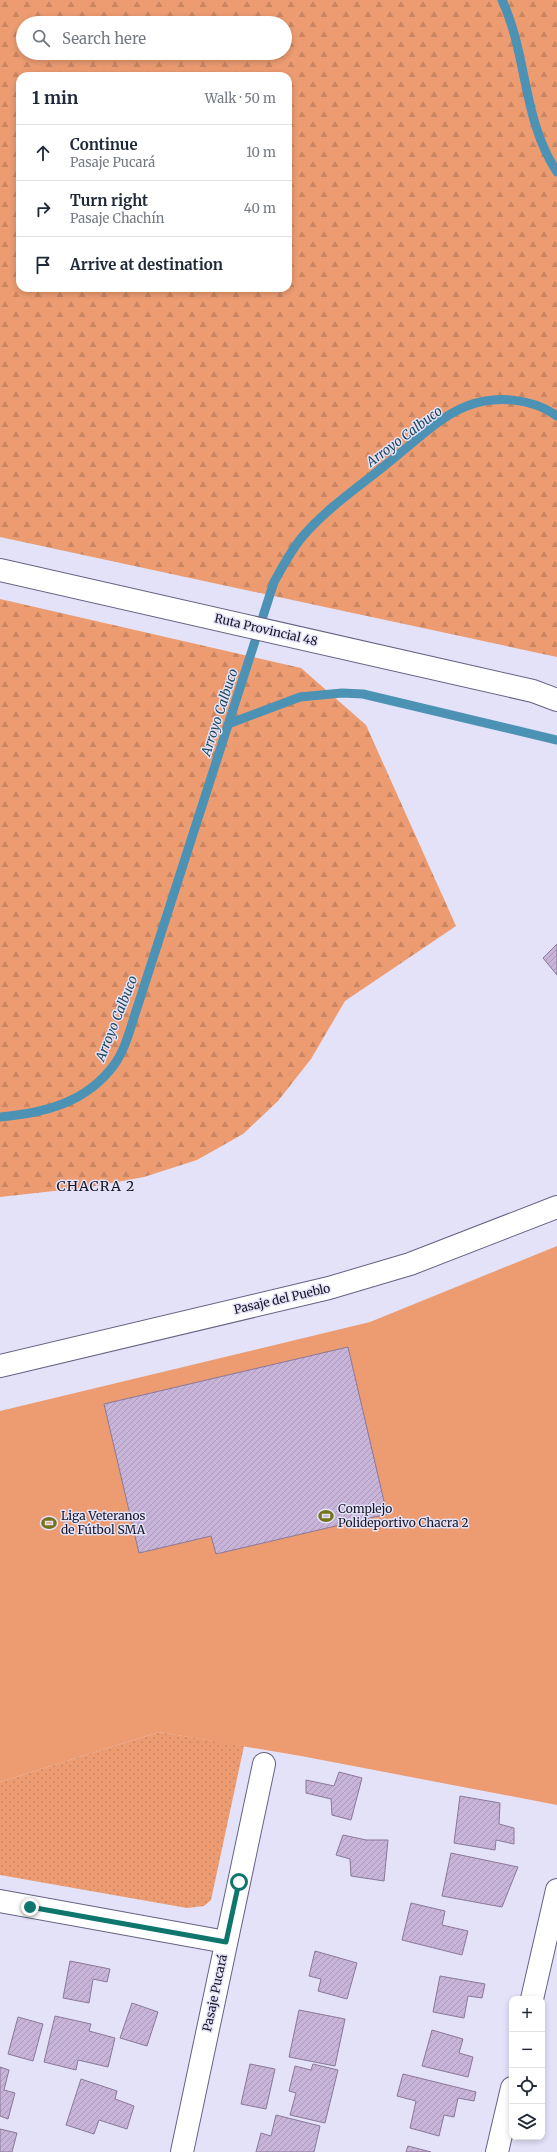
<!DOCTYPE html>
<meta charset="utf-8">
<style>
:root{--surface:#fff;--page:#f6f6f7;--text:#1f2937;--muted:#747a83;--line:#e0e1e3}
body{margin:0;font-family:Merriweather,serif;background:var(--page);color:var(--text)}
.controls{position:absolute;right:12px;bottom:12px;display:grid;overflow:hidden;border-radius:8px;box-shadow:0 2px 6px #0003}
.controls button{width:36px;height:36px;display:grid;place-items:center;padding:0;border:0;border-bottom:1px solid var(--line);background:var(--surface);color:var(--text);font:20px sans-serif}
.stop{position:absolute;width:12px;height:12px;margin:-9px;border:3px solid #0f766e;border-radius:50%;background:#fff}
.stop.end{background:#0f766e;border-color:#fff;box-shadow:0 1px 4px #0008}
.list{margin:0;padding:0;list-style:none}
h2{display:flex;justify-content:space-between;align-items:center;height:52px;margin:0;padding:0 16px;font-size:17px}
h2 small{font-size:13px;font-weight:400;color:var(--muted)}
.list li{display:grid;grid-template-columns:26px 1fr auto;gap:12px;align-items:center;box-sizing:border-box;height:56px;padding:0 16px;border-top:1px solid var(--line)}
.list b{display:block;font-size:15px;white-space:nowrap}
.list p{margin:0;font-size:13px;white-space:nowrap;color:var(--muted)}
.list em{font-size:13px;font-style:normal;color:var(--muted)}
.icon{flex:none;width:22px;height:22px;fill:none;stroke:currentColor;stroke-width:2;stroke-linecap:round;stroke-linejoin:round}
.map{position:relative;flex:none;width:557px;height:2152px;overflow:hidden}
.search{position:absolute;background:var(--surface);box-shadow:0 2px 6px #0003;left:16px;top:16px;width:276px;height:44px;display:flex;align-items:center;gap:10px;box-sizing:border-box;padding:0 14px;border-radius:22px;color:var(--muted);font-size:15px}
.panel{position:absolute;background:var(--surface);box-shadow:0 2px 6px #0003;left:16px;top:72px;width:276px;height:220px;border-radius:12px}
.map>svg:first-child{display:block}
</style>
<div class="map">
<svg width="557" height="2152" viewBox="0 0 557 2152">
<defs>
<pattern id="green-dots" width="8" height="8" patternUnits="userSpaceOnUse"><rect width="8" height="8" fill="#ed9c71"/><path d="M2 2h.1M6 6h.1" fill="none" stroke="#ca8662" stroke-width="1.8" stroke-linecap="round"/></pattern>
<pattern id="forest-firs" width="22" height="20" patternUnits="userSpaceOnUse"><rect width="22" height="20" fill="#ed9c71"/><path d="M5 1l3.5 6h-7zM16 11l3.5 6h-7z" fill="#ca8662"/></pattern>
<pattern id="building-hatch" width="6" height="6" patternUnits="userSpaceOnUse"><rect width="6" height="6" fill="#c7b4d8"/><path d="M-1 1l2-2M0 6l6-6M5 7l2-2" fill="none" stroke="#aa9ab9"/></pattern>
</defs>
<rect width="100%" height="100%" fill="#e3e2f9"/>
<path fill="url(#green-dots)" d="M 159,1732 L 244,1746 L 211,1900 L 204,1906 L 187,1908 L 0,1875 L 0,1782 Z"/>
<path fill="url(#forest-firs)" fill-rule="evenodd" d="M 0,0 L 557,0 L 557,657 L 0,537 ZM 23,23 L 285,23 L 285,53 L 23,53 ZM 20,76 L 288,76 L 288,288 L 20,288 Z
M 0,599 L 301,668 L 366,725 L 456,926 L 345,1001 L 311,1059 L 278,1101 L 243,1134 L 197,1160 L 144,1177 L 90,1187 L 0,1197 Z"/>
<path fill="#ed9c71" d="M 557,1246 L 557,1805 L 301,1756 L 159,1732 L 0,1782 L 0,1411 L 370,1322 Z"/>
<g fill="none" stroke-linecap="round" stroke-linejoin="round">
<path stroke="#4b92b4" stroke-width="9" d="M 502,0 C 528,56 522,119 557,172
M 228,724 L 300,697 L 342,693 L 363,694 L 557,740
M 0,1117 C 44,1113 86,1103 114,1065 C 126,1049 131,1025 138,1005 L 274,582 C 283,566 291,550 303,536 C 327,508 360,486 388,463 C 411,445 440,416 467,406 C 495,395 532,398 557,416"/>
</g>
<path fill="url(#building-hatch)" stroke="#8a7899" d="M 557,944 L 557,975 L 543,958 Z
M 348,1347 L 387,1514 L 216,1554 L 211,1536 L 139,1553 L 104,1404 Z
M 339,1772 L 362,1778 L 351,1820 L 332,1815 L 331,1799 L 306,1793 L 306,1780 L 334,1786 Z
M 460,1796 L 500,1803 L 499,1824 L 514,1828 L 514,1844 L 496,1840 L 495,1850 L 454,1843 Z
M 343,1835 L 366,1840 L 388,1840 L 384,1881 L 351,1876 L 350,1859 L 336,1855 Z
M 451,1853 L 518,1867 L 502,1907 L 442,1896 Z
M 411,1903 L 445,1911 L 442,1925 L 468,1931 L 462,1955 L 402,1940 Z
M 315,1951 L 357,1963 L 347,1999 L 318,1991 L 321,1979 L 309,1976 Z
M 70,1961 L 110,1969 L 107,1982 L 93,1979 L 89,2003 L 63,1998 Z
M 440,1976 L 485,1984 L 482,1998 L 468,1996 L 464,2018 L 433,2012 Z
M 132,2003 L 158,2012 L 147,2046 L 120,2038 Z
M 299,2010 L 345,2019 L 335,2066 L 289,2057 Z
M 55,2016 L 91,2024 L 89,2031 L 115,2038 L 108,2067 L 78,2060 L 76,2070 L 44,2062 Z
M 18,2017 L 43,2024 L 33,2061 L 8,2054 Z
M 432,2030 L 463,2039 L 459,2053 L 473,2057 L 468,2077 L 422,2066 Z
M 250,2064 L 275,2069 L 266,2109 L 241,2104 Z
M 313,2064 L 338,2070 L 325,2123 L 290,2115 L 296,2093 L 289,2091 L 295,2066 L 311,2070 Z
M 0,2067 L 9,2070 L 4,2090 L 15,2093 L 8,2119 L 0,2116 Z
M 403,2074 L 476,2092 L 474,2101 L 458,2098 L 454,2117 L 444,2115 L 439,2136 L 410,2128 L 416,2101 L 397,2096 Z
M 81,2079 L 117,2091 L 115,2099 L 134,2106 L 127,2129 L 99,2120 L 94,2134 L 66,2125 Z
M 276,2115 L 320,2126 L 314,2152 L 256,2152 L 261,2133 L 271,2136 Z
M 0,2129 L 17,2133 L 12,2152 L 0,2152 Z
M 408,2146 L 431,2152 L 406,2152 Z"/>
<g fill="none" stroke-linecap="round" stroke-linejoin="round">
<g stroke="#666284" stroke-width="24">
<path id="street" d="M 0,1366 L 329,1288 L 410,1264 L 557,1207
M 0,1901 L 226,1942
M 532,1999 L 557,1890
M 182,2152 L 264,1764
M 497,2152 L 512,2088"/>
</g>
<g stroke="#666284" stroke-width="24">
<path id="secondary" d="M 0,570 L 533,691 L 557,700"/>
</g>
<use href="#street" stroke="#fff" stroke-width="22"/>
<use href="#secondary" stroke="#fff" stroke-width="22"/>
</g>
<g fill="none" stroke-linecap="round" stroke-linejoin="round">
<path stroke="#0f766e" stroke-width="5" d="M 30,1907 L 226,1942 L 239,1882"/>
</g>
<defs>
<g id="stadium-bare" transform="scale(1.2)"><path d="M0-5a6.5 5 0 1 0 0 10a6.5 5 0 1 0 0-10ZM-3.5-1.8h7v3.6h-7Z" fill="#76741a" stroke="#e3e2f9" stroke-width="2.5" paint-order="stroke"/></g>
</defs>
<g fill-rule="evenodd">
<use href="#stadium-bare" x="326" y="1516"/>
<use href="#stadium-bare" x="49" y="1523"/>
</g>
<g text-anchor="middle" stroke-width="3" stroke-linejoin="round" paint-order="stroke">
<g font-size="12" fill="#181724" stroke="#e3e2f9">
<text transform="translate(266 630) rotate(13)" y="4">Ruta Provincial 48</text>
<text transform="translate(282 1299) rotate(-13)" y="4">Pasaje del Pueblo</text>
<text transform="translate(215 1993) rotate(-78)" y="4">Pasaje Pucará</text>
</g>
<g font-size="12" fill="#181724" stroke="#e3e2f9" text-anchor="start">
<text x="338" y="1513">Complejo<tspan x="338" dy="14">Polideportivo Chacra 2</tspan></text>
<text x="61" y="1520">Liga Veteranos<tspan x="61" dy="14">de Fútbol SMA</tspan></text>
</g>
<g font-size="13" font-style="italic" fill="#1a4659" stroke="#e3e2f9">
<text transform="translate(404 436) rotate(-37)" y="5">Arroyo Calbuco</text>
<text transform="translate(219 712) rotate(-72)" y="5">Arroyo Calbuco</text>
<text transform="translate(116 1018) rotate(-68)" y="5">Arroyo Calbuco</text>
</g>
<g font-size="14" letter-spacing="1" fill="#181724" stroke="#e3e2f9">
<text x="96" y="1191">CHACRA 2</text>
</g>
</g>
</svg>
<div class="controls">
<button>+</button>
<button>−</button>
<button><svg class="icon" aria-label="locate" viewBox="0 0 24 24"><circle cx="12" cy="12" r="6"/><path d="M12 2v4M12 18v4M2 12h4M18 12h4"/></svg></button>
<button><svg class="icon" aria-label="layers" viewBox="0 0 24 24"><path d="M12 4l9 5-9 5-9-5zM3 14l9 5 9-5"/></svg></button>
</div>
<div class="stop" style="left:239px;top:1882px"></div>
<div class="stop end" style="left:30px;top:1907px"></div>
<div class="search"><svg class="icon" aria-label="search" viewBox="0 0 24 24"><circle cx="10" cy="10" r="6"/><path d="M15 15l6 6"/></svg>Search here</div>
<section class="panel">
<h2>1 min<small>Walk · 50 m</small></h2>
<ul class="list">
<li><svg class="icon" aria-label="ahead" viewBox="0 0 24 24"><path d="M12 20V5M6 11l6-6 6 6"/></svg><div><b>Continue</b><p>Pasaje Pucará</p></div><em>10 m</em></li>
<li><svg class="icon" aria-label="right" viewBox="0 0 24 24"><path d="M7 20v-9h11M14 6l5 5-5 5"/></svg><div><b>Turn right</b><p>Pasaje Chachín</p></div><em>40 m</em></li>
<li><svg class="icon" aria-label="arrive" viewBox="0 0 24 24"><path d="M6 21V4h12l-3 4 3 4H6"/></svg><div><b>Arrive at destination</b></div></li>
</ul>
</section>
</div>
